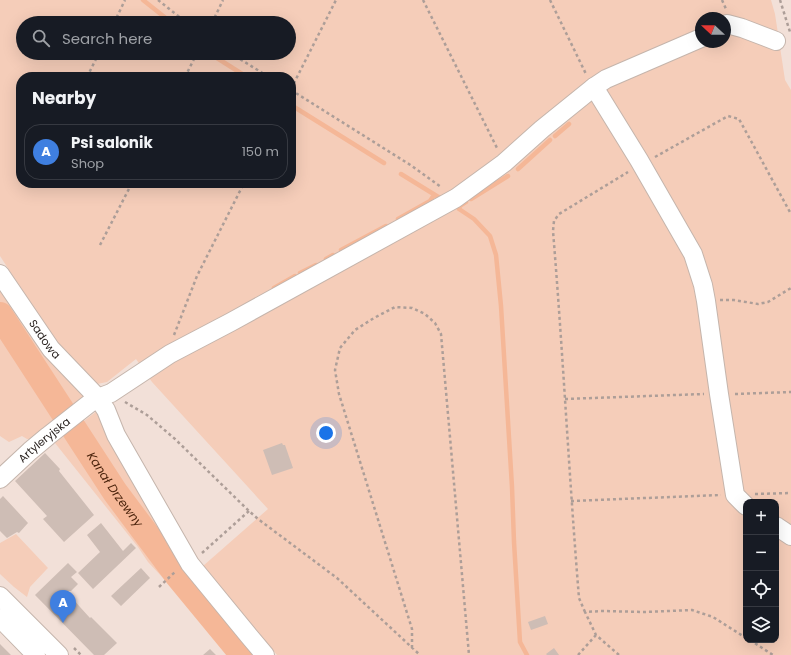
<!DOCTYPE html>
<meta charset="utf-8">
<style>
:root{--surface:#171b24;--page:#20242c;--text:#f1f3f6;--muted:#9ea1a6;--line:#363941;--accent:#2f797b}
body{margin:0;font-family:Poppins,sans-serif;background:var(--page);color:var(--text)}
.controls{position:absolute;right:12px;bottom:12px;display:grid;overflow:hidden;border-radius:8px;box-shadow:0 4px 16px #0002}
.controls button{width:36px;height:36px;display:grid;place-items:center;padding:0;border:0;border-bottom:1px solid var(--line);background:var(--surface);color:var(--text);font:20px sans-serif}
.compass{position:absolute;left:695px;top:12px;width:36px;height:36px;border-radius:50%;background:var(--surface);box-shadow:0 4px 16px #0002;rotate:292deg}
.you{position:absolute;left:326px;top:433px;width:14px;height:14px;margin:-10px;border:3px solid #fff;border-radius:50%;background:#1a73e8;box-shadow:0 0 0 6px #1a73e833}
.badge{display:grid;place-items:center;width:26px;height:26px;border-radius:50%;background:var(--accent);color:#fff;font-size:13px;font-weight:700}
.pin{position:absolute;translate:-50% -33px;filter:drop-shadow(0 1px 2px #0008)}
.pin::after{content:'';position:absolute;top:21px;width:14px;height:12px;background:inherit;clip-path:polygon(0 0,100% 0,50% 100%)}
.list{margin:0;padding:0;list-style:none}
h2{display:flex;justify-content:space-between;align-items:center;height:52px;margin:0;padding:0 16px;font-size:17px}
h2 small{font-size:13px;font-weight:400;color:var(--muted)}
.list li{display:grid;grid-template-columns:26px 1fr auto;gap:12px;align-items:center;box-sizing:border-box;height:56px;margin:0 8px 8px;padding:0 8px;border:1px solid var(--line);border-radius:16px}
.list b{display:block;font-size:15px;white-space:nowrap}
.list p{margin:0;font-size:13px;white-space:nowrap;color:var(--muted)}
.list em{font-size:13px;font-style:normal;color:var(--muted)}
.icon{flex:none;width:22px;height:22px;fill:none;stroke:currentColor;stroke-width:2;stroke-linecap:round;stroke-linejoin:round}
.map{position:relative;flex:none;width:791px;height:655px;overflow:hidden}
.search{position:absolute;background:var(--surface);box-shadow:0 4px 16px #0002;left:16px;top:16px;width:280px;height:44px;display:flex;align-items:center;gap:10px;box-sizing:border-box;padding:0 14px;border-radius:22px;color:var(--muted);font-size:15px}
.panel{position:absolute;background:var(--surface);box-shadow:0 4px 16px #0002;left:16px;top:72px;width:280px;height:116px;border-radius:16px}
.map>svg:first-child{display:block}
</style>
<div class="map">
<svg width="791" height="655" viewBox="0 0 791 655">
<rect width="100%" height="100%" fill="#f2e0d8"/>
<path fill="#f5cdb9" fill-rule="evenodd" d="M 0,0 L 771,0 L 775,14 L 785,80 L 791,90 L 791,655 L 277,655 L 203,566 L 268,509 L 152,382 L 136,359 L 107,382 L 97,384 L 65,356 L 0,256 ZM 701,18 L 725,18 L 725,42 L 701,42 ZM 23,23 L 289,23 L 289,53 L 23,53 ZM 21,77 L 291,77 L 291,183 L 21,183 ZM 746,502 L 776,502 L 776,640 L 746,640 Z
M 0,284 L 86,396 L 33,439 L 27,439 L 22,436 L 9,442 L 0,436 Z
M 97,411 L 260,655 L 230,655 L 179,595 L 148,562 L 138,547 L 55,443 Z
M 16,534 L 48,568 L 46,570 L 30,587 L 27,597 L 14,587 L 0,574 L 0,543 Z"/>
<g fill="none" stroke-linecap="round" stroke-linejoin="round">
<path stroke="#f5b797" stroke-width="4.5" d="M 143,0 L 172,23
M 209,53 L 247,77
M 291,105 L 384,163
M 555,136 L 569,124
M 518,169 L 550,140
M 401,174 L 440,198
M 471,199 L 508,176
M 466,202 L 460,206 L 459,209 L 474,219 L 490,236 L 496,255 L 501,306 L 512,487 L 514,542 L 520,642 L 527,655
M 398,219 L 430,201 L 434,195
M 341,250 L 386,226
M 326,259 L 333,255
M 300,273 L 316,265
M 274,288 L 295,276"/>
<path stroke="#f5b797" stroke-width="26" id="s1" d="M 0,315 L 115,492 L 177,575 L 243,655"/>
</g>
<path fill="#cebdb5" d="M 282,443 L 283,445 L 285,445 L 293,468 L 272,475 L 263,450 Z
M 45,453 L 60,469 L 59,471 L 94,515 L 64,542 L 43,519 L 47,516 L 15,481 Z
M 3,496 L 28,523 L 19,533 L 17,532 L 7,538 L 0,531 L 0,499 Z
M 101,523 L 123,551 L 131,543 L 136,548 L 93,589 L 78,573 L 100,552 L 87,535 Z
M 68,563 L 77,572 L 71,577 L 78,584 L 71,591 L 66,591 L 80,607 L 90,618 L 91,617 L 117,643 L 104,655 L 94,655 L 35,595 Z
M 141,568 L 150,578 L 121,606 L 111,596 Z
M 545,616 L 548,624 L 531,630 L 528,622 Z
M 0,644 L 11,655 L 0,655 Z
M 554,648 L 559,655 L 547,655 L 546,654 Z
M 210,649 L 216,655 L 203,655 Z"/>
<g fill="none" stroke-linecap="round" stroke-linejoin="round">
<g stroke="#c5b5ac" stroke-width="20">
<g id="minor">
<path d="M 725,25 L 727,24 L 742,28 L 776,41"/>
<path d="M 594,87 L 639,160 L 693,254 L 703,285 L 706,301 L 719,394 L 735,495 L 746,506"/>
<path id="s2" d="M 0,274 L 51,349 L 98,398 L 106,410 L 116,435 L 190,564 L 249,636 L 265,655"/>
<path id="s3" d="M 0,479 L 30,451 L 48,436 L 90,403 L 98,398 L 111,393 L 170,354 L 231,322 L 456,198 L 504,163 L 542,129 L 594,87 L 606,79 L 701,38"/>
<path d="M 776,526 L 791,536"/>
<path d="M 0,596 L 59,655"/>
<path d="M 0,618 L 36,655"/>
</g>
</g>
<path stroke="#ad9e98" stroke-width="2.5" stroke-dasharray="3 3" stroke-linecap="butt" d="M 158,0 L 187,23
M 423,0 L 497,148
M 550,0 L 586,74
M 722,0 L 726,9
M 780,0 L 790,32
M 114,23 L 125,0
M 212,23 L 223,0
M 230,53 L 269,77
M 87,77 L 99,53
M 185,77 L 197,53
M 291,89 L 336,0
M 291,90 L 412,166 L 441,187
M 655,157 L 728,116 L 739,119 L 791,214
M 100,245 L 132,183
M 720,300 L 734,300 L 758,304 L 768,302 L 791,288
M 174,335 L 197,276 L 244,183
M 735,394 L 791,392
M 565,399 L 704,394
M 125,402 L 147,415 L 175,439 L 249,511 L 258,519 L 337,578 L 420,655
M 755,494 L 791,493
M 571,501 L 721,495
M 202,553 L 249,511
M 159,587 L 176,571
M 585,612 L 579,598 C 569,476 563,353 553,231 L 554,221 L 559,214 L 628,172
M 750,640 L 773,655
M 74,648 L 81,655
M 412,648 L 412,629 L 339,394 L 335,370 L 340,348 L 355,330 L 374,318 L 395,307 L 412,308 L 425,314 L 435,323 L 441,334 L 469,655
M 578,655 L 596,635
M 619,655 L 596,635 L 585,612 L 602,611 L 645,612 L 692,610 L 713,617 L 746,638"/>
<use href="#minor" stroke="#fff" stroke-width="18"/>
</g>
<g text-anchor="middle" stroke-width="4" stroke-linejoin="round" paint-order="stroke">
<g font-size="11" fill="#29221f" stroke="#fdeee7">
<text dy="4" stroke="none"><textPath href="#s2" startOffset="79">Sadowa</textPath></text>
<text dy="4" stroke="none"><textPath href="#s3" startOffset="59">Artyleryjska</textPath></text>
</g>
<g font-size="12" font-style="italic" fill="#4b230c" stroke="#fdeee7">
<text dy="4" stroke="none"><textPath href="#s1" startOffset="209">Kanał Drzewny</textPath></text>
</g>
</g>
</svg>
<div class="controls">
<button>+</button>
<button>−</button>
<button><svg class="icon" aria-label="locate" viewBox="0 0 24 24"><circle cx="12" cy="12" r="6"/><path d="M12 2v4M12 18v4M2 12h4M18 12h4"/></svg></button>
<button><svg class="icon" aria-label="layers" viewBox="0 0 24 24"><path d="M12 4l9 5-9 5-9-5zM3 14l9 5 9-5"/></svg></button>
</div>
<svg class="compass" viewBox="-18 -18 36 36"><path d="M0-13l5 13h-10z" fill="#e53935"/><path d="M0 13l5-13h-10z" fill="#9ea1a6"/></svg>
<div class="you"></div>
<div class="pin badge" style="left:63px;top:623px;background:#3f7fe0">A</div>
<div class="search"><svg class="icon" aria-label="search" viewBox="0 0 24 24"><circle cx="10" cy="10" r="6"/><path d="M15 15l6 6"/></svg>Search here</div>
<section class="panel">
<h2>Nearby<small></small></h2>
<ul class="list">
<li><span class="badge" style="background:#3f7fe0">A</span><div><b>Psi salonik</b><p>Shop</p></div><em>150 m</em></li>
</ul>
</section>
</div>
